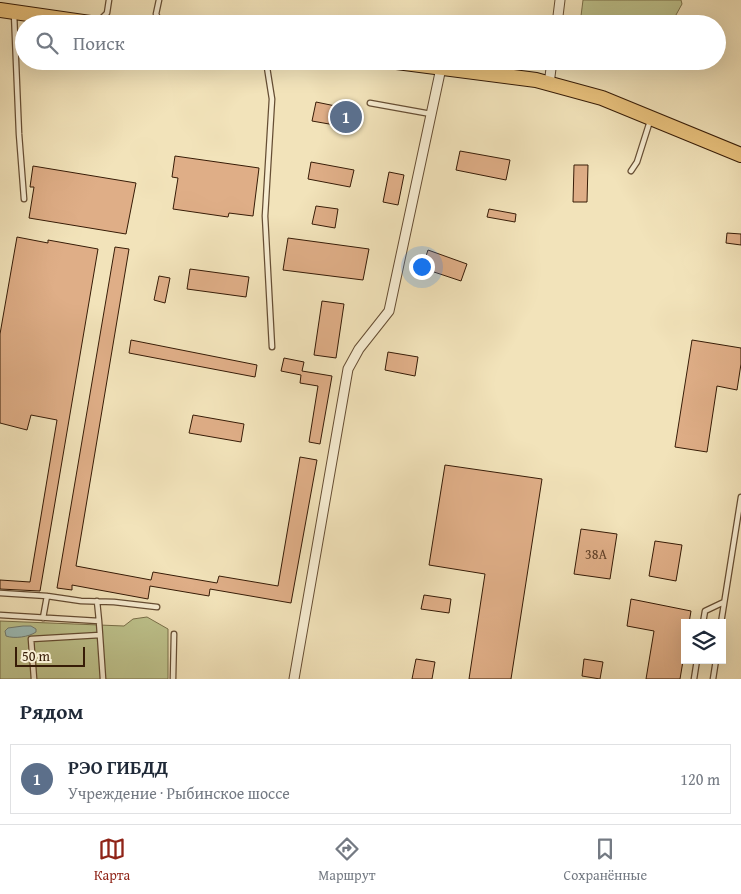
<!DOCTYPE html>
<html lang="ru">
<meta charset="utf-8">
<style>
:root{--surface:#fff;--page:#f2f2f3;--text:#1f2937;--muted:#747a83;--line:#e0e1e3;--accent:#8f2418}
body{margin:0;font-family:"Gentium Book Plus",serif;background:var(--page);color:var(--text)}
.controls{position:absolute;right:15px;bottom:15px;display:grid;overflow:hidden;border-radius:0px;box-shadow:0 5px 20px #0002}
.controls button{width:45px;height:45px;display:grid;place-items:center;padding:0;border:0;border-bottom:1px solid var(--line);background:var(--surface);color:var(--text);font:25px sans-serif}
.scale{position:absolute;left:15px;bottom:12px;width:70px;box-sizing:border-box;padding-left:5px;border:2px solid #371c07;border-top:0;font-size:14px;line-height:18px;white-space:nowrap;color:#371c07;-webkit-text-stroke:4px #f7edd2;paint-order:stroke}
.you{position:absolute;left:421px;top:266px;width:18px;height:18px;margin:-12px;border:4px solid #fff;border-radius:50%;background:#1a73e8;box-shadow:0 0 0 8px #1a73e833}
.badge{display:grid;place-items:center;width:32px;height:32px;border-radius:50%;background:var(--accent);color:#fff;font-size:16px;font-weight:700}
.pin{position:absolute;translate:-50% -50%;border:2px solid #fff;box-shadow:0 1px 5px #0006}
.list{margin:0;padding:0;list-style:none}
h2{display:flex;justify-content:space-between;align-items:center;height:65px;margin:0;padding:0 20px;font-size:21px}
h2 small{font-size:16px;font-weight:400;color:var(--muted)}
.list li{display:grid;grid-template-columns:32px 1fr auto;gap:15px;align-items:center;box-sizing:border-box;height:70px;margin:0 10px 10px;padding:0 10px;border:1px solid var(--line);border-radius:0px}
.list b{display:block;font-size:19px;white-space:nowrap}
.list p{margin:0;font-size:16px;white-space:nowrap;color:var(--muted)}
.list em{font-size:16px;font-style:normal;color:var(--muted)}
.icon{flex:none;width:28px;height:28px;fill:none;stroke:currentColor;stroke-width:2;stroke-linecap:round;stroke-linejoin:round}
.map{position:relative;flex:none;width:741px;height:679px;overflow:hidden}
.search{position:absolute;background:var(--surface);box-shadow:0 5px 20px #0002;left:15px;right:15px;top:15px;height:55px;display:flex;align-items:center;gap:12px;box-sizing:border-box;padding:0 18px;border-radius:28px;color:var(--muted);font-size:19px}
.sheet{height:145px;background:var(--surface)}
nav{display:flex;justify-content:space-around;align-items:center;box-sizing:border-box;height:70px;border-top:1px solid var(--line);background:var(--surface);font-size:14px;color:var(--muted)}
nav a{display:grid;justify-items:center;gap:2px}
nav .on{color:var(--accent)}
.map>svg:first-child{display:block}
</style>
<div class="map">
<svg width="741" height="679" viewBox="0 0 741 679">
<rect width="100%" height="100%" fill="#f2e3ba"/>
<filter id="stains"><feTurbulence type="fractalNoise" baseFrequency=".004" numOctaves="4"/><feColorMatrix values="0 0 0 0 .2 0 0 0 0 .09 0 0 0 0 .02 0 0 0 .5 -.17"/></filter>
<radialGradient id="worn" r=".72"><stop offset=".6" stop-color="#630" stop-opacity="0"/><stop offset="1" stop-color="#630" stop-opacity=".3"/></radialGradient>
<path fill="#bec38d" stroke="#7a704a" d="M 583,0 L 681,0 L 682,4 L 671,24 L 580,24 Z
M 147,617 L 168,629 L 168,679 L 0,679 L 0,621 L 124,626 L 133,619 Z"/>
<path fill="#9dbdb8" stroke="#747d71" d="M 23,626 L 31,626 L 36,629 L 36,632 C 29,637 14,639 6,636 L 5,631 L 8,628 Z"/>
<path fill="#dfae87" stroke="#371c07" d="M 316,102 L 355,110 L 352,128 L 312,121 Z
M 460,151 L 510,160 L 506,180 L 456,170 Z
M 175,156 L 259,168 L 253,216 L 229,213 L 228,217 L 173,209 L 178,178 L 172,177 Z
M 311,162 L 354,170 L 350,187 L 308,179 Z
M 574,165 L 588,165 L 587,202 L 573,202 Z
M 33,166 L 136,183 L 126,234 L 29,218 L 34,187 L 30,187 Z
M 389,172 L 404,175 L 398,205 L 383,202 Z
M 316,206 L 338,209 L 335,228 L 312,224 Z
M 489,209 L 516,214 L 515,222 L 487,217 Z
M 727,233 L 741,234 L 741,245 L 726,243 Z
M 17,237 L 48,243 L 48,240 L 98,249 L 40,591 L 0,589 L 0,580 L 30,582 L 57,420 L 31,415 L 27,430 L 0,423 L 0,334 Z
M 288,238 L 369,249 L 363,280 L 283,270 Z
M 115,247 L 129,249 L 76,566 L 151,580 L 153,572 L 217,583 L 219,576 L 278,586 L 300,457 L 317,460 L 291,603 L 210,589 L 209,596 L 150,586 L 148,599 L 72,585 L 72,590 L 57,588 Z
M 428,250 L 467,264 L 461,281 L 422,268 Z
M 190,269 L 249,277 L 246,297 L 187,289 Z
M 159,276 L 170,278 L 165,303 L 154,300 Z
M 322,301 L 344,304 L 336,358 L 314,355 Z
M 131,340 L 257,365 L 255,377 L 129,353 Z
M 692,340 L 741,348 L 741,364 L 737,390 L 717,386 L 707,452 L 675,447 Z
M 388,352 L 418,357 L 415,376 L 385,370 Z
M 284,358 L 304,362 L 302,371 L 332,376 L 320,444 L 309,442 L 318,386 L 300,383 L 301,375 L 281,371 Z
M 193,415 L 244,424 L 241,442 L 189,433 Z
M 445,465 L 542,479 L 511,679 L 469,679 L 485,574 L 429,565 Z
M 581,529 L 617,534 L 610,579 L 574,574 Z
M 655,541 L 682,545 L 676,581 L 649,576 Z
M 424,595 L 451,599 L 449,613 L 421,609 Z
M 631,599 L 691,611 L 689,623 L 685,623 L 685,649 L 680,679 L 646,679 L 654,631 L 627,626 Z
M 416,659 L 435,662 L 432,679 L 412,679 Z
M 584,659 L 603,662 L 600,679 L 582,676 Z"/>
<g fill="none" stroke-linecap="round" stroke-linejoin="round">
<g stroke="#664e34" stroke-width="7">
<path id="lane" d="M 159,0 L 156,14 L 161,24
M 14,13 L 19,134 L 24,199
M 98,22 L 107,13 L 109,0
M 266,61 L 272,99 L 265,216 L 272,347
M 370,103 L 431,114
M 631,171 L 637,162 L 650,121
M 0,593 L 47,596 L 81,601 L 114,602 L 157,607
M 97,601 L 99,621
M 0,615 L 99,621 L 103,679
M 43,618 L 47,596
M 703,623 L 705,611 L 724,602
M 721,623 L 741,497
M 34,679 L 31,639 L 100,635
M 173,679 L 174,634
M 694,679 L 697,660
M 713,679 L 716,660"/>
</g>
<g stroke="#664e34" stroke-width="11">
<path id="street" d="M 557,24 L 560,0
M 549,84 L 552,61
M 294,679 L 348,369 L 359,349 L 389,311 L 441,68"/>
</g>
<g stroke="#371c07" stroke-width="16">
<path id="primary" d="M 0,10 L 97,24
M 389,61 L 536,80 L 602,98 L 741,155"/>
</g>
<use href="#lane" stroke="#f7edd2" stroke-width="4.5"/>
<use href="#street" stroke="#f7edd2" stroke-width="9"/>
<use href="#primary" stroke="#e9c27d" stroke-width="14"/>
</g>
<g text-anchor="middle" stroke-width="4" stroke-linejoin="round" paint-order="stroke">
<g font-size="14" fill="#614027">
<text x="596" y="559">38А</text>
</g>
</g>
<rect width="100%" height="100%" filter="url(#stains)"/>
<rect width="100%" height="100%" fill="url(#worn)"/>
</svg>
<div class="controls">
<button><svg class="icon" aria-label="layers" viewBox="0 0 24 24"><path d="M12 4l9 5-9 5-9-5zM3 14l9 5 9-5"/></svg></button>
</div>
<div class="scale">50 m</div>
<div class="you"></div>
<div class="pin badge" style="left:346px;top:117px;background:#5c6f8a">1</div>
<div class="search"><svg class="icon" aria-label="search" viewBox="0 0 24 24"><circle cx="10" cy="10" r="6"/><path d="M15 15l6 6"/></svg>Поиск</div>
</div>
<section class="sheet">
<h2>Рядом<small></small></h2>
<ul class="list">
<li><span class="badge" style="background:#5c6f8a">1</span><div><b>РЭО ГИБДД</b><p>Учреждение · Рыбинское шоссе</p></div><em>120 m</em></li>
</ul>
</section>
<nav>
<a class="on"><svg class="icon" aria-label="map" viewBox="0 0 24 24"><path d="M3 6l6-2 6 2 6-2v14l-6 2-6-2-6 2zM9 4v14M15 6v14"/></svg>Карта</a>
<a><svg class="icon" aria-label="directions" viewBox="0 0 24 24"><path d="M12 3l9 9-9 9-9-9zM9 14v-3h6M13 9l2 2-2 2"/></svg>Маршрут</a>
<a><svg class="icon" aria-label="saved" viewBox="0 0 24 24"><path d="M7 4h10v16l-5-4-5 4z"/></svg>Сохранённые</a>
</nav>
